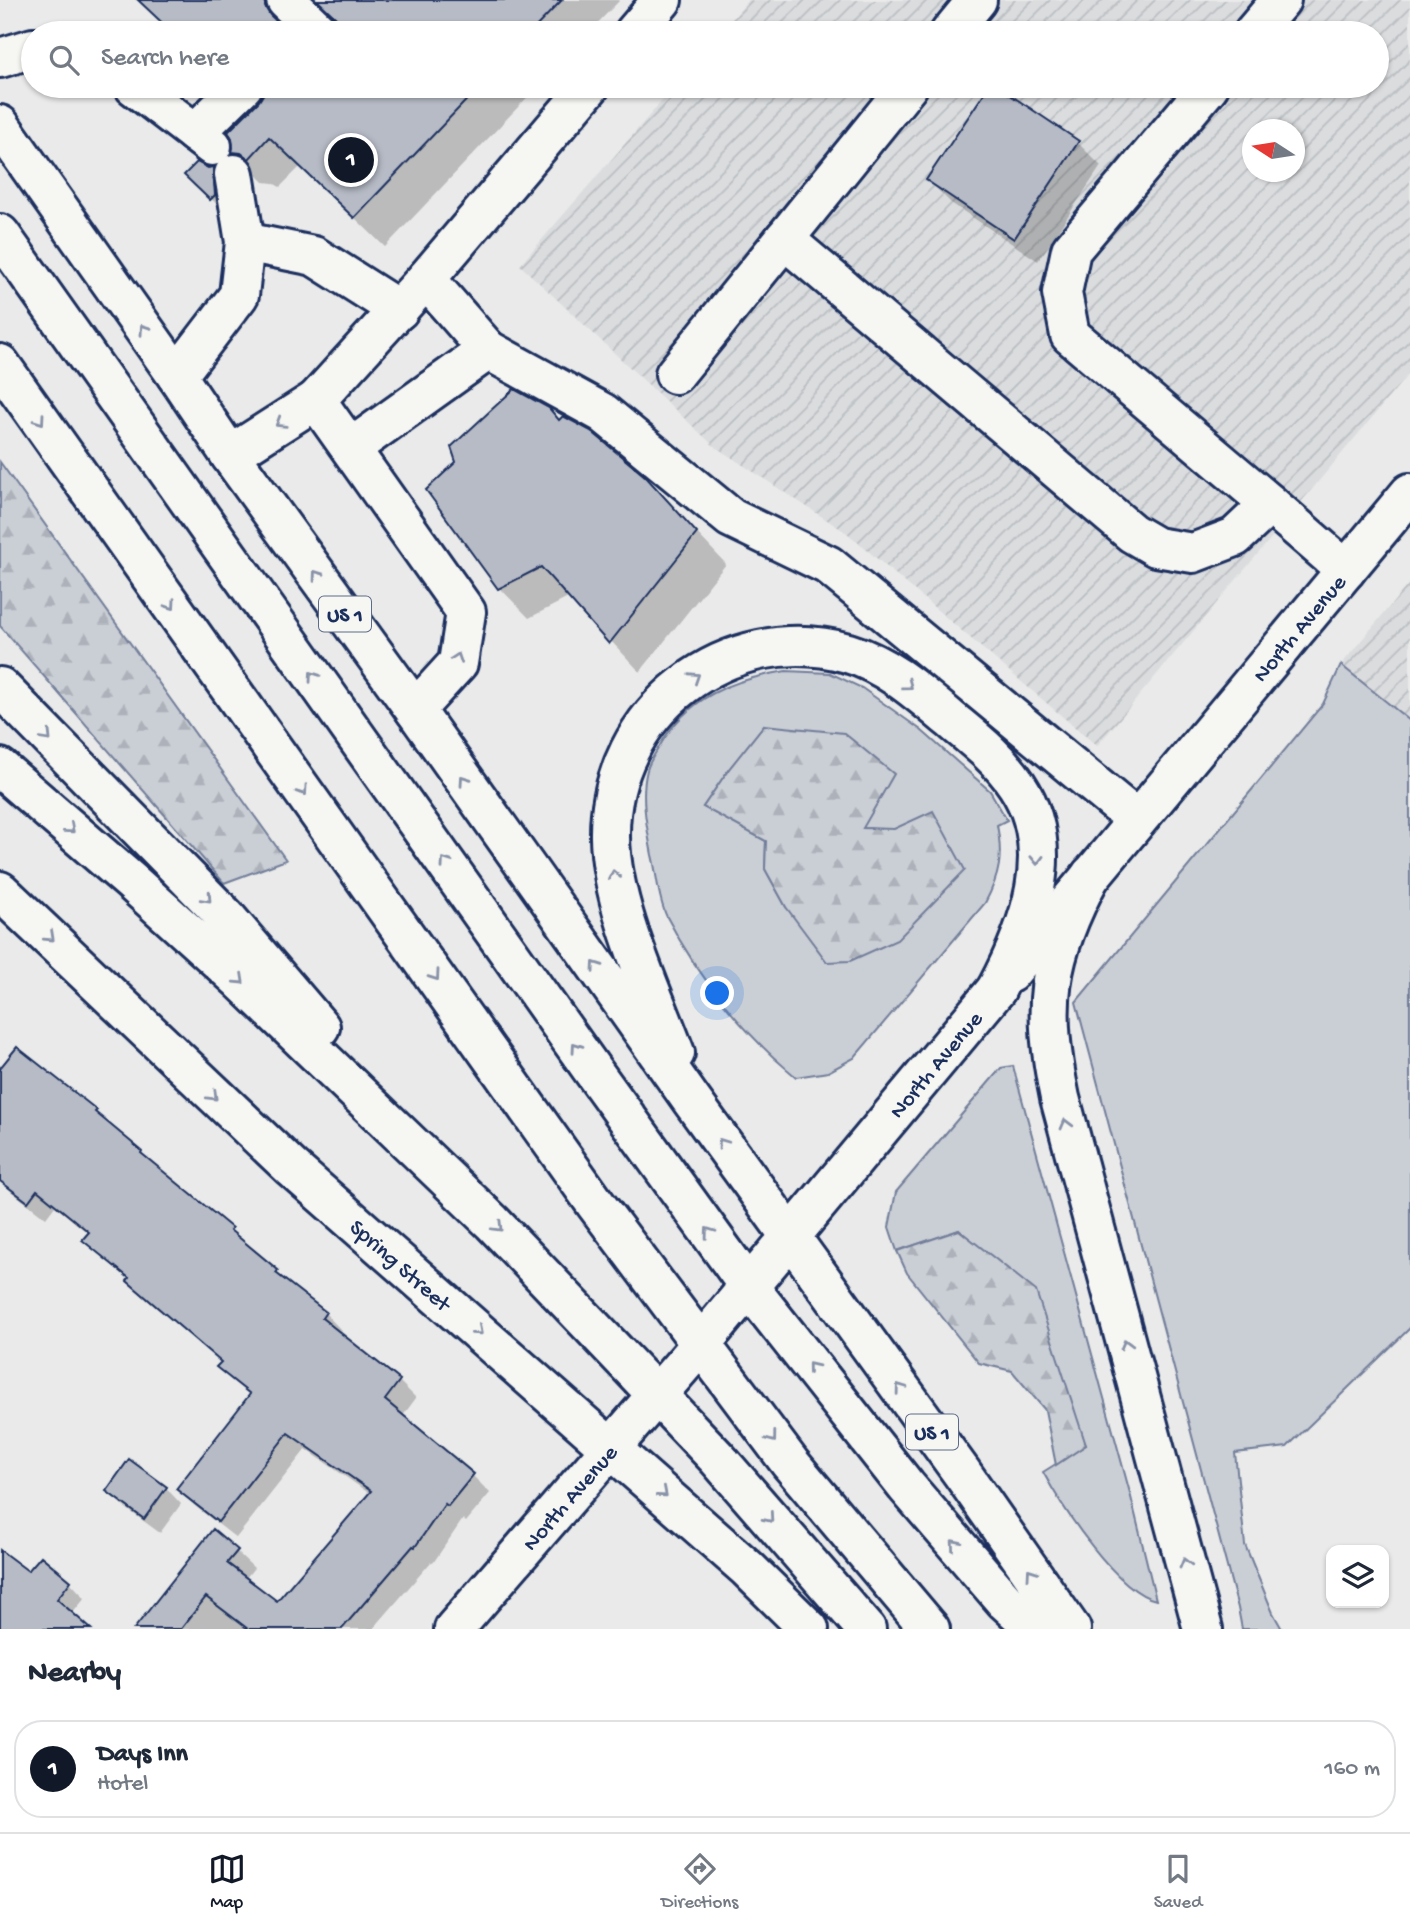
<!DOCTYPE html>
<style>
:root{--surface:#fff;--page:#f2f2f3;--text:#1f2937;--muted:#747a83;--line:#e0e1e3;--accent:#111827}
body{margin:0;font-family:"Gochi Hand",sans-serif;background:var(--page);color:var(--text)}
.controls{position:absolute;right:21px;bottom:21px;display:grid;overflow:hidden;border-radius:14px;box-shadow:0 2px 5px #0004}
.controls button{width:63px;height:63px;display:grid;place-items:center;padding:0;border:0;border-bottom:2px solid var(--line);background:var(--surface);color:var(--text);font:35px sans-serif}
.compass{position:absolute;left:1242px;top:119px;width:63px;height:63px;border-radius:50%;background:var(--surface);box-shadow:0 2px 5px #0004;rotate:282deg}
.you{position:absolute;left:718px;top:994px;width:24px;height:24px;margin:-18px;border:5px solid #fff;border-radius:50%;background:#1a73e8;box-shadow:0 0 0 10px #1a73e833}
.badge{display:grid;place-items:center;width:46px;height:46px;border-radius:50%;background:var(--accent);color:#fff;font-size:23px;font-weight:700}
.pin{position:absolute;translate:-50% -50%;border:4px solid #fff;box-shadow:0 2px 7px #0006}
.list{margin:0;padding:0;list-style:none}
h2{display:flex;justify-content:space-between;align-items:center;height:91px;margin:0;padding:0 28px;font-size:30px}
h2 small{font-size:23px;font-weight:400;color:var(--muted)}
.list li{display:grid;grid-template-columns:46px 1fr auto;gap:21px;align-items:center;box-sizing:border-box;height:98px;margin:0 14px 14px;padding:0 14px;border:2px solid var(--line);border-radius:28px}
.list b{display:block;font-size:26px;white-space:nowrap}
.list p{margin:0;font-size:23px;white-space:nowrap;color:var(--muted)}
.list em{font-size:23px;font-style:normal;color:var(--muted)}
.icon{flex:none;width:38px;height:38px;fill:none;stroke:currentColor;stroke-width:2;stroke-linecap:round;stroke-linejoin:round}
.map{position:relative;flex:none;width:1410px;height:1629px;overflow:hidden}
.search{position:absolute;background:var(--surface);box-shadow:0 2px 5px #0004;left:21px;right:21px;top:21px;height:77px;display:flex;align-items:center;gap:18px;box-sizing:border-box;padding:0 24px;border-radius:38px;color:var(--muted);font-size:26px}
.sheet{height:203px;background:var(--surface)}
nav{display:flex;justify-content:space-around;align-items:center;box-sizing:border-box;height:98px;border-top:2px solid var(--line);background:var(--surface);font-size:19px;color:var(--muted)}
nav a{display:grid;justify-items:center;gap:4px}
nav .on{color:var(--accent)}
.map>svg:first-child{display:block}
</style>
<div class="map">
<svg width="1410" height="1629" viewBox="0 0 1410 1629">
<defs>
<pattern id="industrial-furrows" width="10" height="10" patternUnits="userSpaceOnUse" patternTransform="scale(1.75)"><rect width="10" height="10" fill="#dadcde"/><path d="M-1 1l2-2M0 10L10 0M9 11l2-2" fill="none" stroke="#babdc1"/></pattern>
<pattern id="forest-firs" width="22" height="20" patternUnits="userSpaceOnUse" patternTransform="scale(1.75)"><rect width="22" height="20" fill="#caced5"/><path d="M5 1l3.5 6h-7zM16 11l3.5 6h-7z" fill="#adb1b9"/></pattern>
</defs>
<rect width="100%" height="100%" fill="#e9eae9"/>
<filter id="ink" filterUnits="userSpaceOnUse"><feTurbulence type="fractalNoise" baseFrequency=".0143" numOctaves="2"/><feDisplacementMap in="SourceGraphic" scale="14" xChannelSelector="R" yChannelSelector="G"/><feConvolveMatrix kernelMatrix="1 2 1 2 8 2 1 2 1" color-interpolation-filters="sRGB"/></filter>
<g filter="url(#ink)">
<path fill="url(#industrial-furrows)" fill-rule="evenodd" d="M 749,0 L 1410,0 L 1410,372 L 1097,746 L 847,533 L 714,446 L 520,265 L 675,86 L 1377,86 L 1377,33 L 720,33 ZM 1252,130 L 1294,130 L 1294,172 L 1252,172 Z
M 1410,582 L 1410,721 L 1341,665 Z"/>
<path fill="#caced5" stroke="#727e9a" stroke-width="2" fill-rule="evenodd" d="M 1341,665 L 1410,721 L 1410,1328 L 1287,1447 L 1235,1453 L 1245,1545 L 1273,1613 L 1282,1629 L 1242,1629 L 1238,1608 L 1076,1002 L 1323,704 Z
M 786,671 L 830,673 L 862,688 L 921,730 L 990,791 L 1007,820 L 997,825 C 1003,856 1000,875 985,903 L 854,1058 L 828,1072 L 796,1077 C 744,1034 698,977 667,917 C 658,899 657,874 652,855 C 647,828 640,797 647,770 C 649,762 655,754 659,747 C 688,696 732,680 786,671 ZM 764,725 L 863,828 L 894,830 L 933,812 L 786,907 L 765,869 L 766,841 L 703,807 L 729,769 Z
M 1013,1066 L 1130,1493 L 1156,1600 C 1117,1592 1062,1507 1043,1472 L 1086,1445 L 959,1230 L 897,1251 L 889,1227 L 896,1192 L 1001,1068 Z"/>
<path fill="url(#forest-firs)" stroke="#727e9a" stroke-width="2" d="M 0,462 L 286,860 L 224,883 L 0,626 Z
M 764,725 L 844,733 L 894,774 L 863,828 L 894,829 L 933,811 L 965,870 L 897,940 L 850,961 L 827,962 L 786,907 L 765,869 L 766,841 L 703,807 L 729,769 Z
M 959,1230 L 1036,1291 L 1086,1445 L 1056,1465 L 1045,1410 L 1012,1371 L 979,1363 L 907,1273 L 897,1251 Z"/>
<path fill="#0003" d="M 140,0 L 620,0 L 588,33 L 343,33 L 343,27 L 333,14 L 324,8 L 310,9 L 294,33 L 174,33 Z
M 229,86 L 538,86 L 385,247 L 301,166 L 280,187 L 273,183 L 264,182 L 234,152 L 253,109 Z
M 991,86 L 1078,143 L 1101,166 L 1038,261 L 951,203 L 928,180 Z
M 213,169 L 243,199 L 241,228 L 187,175 Z
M 560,421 L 645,478 L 726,564 L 640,672 L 570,597 L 529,618 L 499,587 Z
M 18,1050 L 95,1112 L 156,1168 L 231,1230 L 294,1288 L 325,1313 L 342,1331 L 339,1334 L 399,1381 L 416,1398 L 402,1417 L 473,1476 L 490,1493 L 466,1522 L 463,1519 L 433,1563 L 431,1562 L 373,1629 L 168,1629 L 236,1551 L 254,1568 L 245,1579 L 277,1603 L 370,1494 L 306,1449 L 236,1538 L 195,1506 L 178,1489 L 251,1396 L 219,1367 L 222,1363 L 146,1299 L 130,1280 L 85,1240 L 89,1234 L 55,1206 L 46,1218 L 12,1192 L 0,1180 L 0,1071 Z
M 166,1488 L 181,1504 L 160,1533 L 123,1506 L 108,1491 Z
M 0,1552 L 28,1574 L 70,1582 L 85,1598 L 72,1614 L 87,1629 L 0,1629 Z"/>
<path fill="#b6bbc6" stroke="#1b2f5e" stroke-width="2" d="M 138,0 L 265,0 L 265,7 L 270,15 L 289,33 L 173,33 Z
M 317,0 L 562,0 L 530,33 L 341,33 L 341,26 L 336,18 Z
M 264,86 L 480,86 L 354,218 L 269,137 L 249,159 L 241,153 L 232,152 L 232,138 L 228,132 L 259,101 L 264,93 Z
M 989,86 L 997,86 L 1079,141 L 1014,239 L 926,180 Z
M 197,162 L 208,168 L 213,167 L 215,195 L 210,200 L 184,175 Z
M 514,389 L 549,408 L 559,420 L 563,416 L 591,431 L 646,477 L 697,533 L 609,644 L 541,567 L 498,589 L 426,490 L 456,462 L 451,447 Z
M 17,1047 L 97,1110 L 95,1112 L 142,1151 L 141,1153 L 232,1228 L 230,1230 L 278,1270 L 276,1273 L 326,1312 L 322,1318 L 400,1380 L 385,1400 L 474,1474 L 448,1506 L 445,1504 L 415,1547 L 413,1546 L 342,1629 L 248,1629 L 206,1597 L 181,1629 L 134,1629 L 213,1529 L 238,1550 L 227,1563 L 277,1601 L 371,1491 L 288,1433 L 218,1522 L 176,1489 L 250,1394 L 216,1367 L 221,1362 L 127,1281 L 129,1278 L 82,1240 L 89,1232 L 37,1190 L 28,1202 L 0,1181 L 0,1068 Z
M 129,1459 L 167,1487 L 144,1519 L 106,1491 Z
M 0,1550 L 28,1571 L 41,1556 L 71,1581 L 57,1599 L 91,1629 L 0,1629 Z"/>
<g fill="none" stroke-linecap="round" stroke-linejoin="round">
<g stroke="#1b2f5e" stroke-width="44">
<g id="minor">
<path d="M 286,0 L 320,33"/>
<path d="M 634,33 L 662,0"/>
<path d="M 950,33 L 977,0"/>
<path d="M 1253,33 L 1281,0"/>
<path d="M 0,58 L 33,48"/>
<path d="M 134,86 L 212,146"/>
<path d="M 1209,86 L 1071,250 L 1062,293 L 1070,335 L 1270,504"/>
<path d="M 195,133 L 243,86"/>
<path d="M 784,239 L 1132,533 L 1156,547 L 1193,553 L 1235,537 L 1270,504 L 1346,570"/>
<path d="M 245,242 L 314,256 L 399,310"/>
<path d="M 426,279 L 590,86"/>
<path d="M 488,350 L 603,413 L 731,518 L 828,565 L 1137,820"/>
<path d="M 675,374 L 908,86"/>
<path d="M 177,376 L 239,295 L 245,242 L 234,174"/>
<path d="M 316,400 L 426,279 L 488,350 L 351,448"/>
<path d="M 230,455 L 316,400 L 466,612 L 458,663 L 415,710"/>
<path id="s1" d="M 1010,973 L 1410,493"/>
</g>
</g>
<g stroke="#1b2f5e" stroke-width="44">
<g id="major">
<path id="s2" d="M 0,891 L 292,1168 L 747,1568 L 809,1629"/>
<path id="s3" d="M 454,1629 L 701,1344 L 996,990"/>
</g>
</g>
<g stroke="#1b2f5e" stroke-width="44">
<path id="highway" d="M 0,125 L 177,376 L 230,455 L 415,710 L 692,1101 L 962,1473 L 1071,1629
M 0,234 L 593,1071 L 749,1287 L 906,1486 L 1005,1601 L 1036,1629
M 0,364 L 595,1203 L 790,1463 L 930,1629
M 0,687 L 226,917 L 320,1027
M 0,768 L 133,883 L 240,980 L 492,1222 L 718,1459 L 866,1629
M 1091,875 C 1046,958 1041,1006 1060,1098 L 1203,1629
M 675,1053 C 651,989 611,905 610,837 C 608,712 728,619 848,653 C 888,665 919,693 950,719 C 974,739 999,758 1017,785 C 1060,850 1029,928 996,990"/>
</g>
<use href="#minor" stroke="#f6f6f2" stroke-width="38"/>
<use href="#major" stroke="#f6f6f2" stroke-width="38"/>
<use href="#highway" stroke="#f6f6f2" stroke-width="38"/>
</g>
<defs><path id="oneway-chevron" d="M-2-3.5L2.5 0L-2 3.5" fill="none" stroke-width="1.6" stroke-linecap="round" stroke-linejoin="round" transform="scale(1.75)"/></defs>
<g stroke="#8892a8">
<use href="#oneway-chevron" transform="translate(144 329) rotate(-125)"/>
<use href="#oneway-chevron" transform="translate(40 420) rotate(55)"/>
<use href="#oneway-chevron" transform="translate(280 423) rotate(148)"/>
<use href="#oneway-chevron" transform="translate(317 575) rotate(-126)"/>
<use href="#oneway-chevron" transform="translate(171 605) rotate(55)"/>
<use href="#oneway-chevron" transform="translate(457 658) rotate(-71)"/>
<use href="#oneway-chevron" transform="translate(313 676) rotate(-125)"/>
<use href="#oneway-chevron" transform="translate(695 677) rotate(-33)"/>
<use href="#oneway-chevron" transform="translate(908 685) rotate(37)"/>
<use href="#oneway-chevron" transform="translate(47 737) rotate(46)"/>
<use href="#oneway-chevron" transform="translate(464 780) rotate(-125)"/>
<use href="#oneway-chevron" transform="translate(303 791) rotate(55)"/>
<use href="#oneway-chevron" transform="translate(70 829) rotate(41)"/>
<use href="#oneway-chevron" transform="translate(1037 860) rotate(89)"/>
<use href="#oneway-chevron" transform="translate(445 862) rotate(-125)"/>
<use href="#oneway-chevron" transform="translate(614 875) rotate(-100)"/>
<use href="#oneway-chevron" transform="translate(207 898) rotate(47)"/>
<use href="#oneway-chevron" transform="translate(50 937) rotate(43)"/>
<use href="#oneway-chevron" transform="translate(596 966) rotate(-125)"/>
<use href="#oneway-chevron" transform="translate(435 976) rotate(55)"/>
<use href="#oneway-chevron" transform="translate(240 980) rotate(43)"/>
<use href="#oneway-chevron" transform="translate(576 1047) rotate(-125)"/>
<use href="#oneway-chevron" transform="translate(213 1096) rotate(44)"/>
<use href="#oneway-chevron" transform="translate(1066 1124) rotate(-105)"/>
<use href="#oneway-chevron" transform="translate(722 1143) rotate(-126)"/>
<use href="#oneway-chevron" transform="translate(498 1227) rotate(45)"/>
<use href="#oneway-chevron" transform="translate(709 1232) rotate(-126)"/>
<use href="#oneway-chevron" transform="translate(478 1331) rotate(41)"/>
<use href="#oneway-chevron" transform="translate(1126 1344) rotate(-105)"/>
<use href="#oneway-chevron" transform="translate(812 1367) rotate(-129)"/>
<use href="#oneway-chevron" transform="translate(900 1388) rotate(-126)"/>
<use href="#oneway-chevron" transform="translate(772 1438) rotate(53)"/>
<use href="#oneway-chevron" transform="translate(663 1493) rotate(41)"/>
<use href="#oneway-chevron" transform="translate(769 1518) rotate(49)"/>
<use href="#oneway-chevron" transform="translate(955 1544) rotate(-131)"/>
<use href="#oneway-chevron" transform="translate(1185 1563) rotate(-105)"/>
<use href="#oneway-chevron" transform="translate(1031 1573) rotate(-125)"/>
</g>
</g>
<g text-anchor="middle" stroke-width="5" stroke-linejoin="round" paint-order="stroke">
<g fill="#f6f6f2" stroke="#5d6b8a" stroke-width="2">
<rect x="319" y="596.5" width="52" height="35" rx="5"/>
<rect x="906" y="1414.5" width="52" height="35" rx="5"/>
</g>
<g font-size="21" font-weight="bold" fill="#1b2f5e">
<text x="345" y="621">US 1</text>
<text x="932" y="1439">US 1</text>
</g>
<g font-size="23" fill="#1b2f5e" stroke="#f6f6f2">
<text dy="8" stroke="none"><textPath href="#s1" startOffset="450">North Avenue</textPath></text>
<text dy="8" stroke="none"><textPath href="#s3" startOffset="742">North Avenue</textPath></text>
<text dy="8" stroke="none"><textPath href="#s2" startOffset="548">Spring Street</textPath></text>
<text dy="8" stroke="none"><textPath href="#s3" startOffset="175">North Avenue</textPath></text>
</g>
</g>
</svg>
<div class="controls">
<button><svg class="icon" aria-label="layers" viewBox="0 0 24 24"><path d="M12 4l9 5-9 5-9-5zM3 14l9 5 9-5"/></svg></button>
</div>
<svg class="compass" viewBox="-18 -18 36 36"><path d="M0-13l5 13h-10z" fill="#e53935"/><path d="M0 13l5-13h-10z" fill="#747a83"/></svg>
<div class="you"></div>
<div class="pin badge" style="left:351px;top:160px">1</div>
<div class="search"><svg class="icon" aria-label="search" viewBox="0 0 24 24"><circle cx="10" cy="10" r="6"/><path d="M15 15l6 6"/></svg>Search here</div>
</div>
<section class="sheet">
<h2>Nearby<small></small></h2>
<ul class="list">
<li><span class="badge">1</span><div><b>Days Inn</b><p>Hotel</p></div><em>160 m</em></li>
</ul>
</section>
<nav>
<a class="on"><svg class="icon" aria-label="map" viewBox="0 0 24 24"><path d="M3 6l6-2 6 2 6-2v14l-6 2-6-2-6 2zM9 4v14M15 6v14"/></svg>Map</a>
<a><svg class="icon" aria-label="directions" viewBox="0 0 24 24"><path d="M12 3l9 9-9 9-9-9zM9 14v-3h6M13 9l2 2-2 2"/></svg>Directions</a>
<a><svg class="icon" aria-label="saved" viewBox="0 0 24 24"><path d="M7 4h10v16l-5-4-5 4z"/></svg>Saved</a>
</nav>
